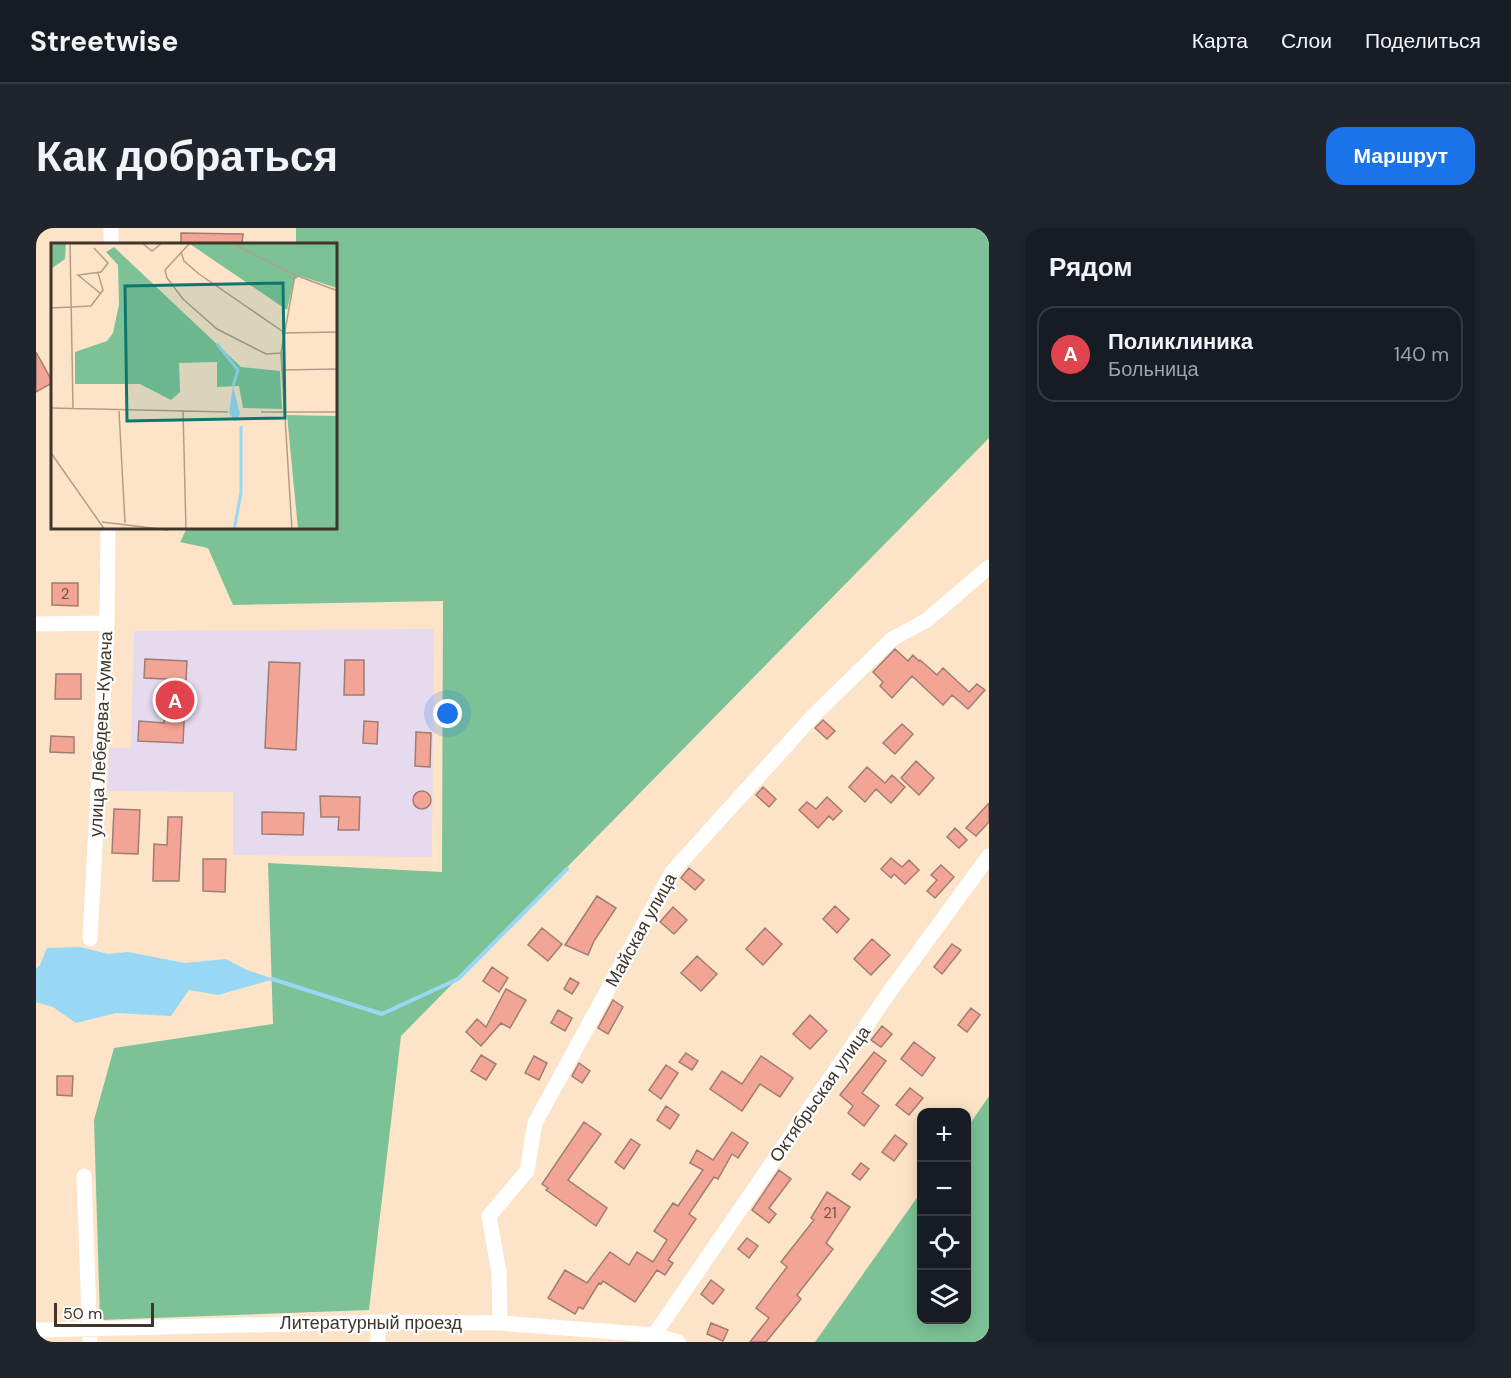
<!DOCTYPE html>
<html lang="ru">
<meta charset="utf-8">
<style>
:root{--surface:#171b24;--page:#20242c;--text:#f1f3f6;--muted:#9ea1a6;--line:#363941;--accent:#1a73e8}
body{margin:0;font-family:"DM Sans",sans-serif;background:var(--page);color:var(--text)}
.controls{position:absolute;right:18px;bottom:18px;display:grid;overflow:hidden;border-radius:12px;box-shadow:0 3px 15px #0003}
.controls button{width:54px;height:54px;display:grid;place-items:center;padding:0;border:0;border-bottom:2px solid var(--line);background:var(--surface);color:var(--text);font:30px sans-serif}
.scale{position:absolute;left:18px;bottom:15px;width:100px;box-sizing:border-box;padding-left:6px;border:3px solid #3f352a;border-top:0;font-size:16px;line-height:21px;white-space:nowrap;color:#3f352a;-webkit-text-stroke:4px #fff;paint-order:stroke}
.you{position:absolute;left:412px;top:486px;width:21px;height:21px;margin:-15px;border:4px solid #fff;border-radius:50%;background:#1a73e8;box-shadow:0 0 0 9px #1a73e833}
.badge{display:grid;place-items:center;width:39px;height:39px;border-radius:50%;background:var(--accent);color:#fff;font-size:20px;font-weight:700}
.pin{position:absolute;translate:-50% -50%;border:3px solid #fff;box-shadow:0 2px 6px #0006}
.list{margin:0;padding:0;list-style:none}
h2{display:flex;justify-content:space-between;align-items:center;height:78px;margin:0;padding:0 24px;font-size:26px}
h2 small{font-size:20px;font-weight:400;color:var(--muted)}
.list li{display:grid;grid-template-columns:39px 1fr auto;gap:18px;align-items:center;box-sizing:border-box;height:96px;margin:0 12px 12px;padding:0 12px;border:2px solid var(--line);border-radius:18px}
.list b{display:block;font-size:22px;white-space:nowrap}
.list p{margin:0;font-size:20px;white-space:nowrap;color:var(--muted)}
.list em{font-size:20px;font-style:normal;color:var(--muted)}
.icon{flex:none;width:33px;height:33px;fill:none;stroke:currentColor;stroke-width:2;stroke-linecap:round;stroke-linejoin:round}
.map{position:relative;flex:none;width:953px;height:1114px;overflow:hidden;border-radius:18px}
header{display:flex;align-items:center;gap:36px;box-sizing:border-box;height:84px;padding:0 30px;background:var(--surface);border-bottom:2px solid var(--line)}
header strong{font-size:28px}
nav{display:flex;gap:33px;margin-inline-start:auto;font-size:21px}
.intro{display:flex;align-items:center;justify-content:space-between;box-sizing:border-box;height:144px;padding:0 36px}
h1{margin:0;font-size:42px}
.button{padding:15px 27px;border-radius:18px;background:var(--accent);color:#fff;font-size:21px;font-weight:700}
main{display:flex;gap:36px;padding:0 36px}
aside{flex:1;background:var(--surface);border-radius:18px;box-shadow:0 3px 15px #0003}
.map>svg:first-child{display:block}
</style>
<header>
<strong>Streetwise</strong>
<nav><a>Карта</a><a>Слои</a><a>Поделиться</a></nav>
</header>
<div class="intro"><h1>Как добраться</h1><a class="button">Маршрут</a></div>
<main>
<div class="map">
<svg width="953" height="1114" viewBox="0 0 953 1114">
<rect width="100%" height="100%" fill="#fde4c8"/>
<path fill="#e6daee" d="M 398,401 L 396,629 L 197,627 L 197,564 L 72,563 L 73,520 L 95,520 L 98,403 Z"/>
<path fill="#7cc296" d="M 260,0 L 953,0 L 953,210 L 365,808 L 333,1082 L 64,1092 L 58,892 L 78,820 L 237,796 L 232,635 L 406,644 L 407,373 L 197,377 L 172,320 L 144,314 L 151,300 L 300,300 L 300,16 L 260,16 Z
M 953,868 L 953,1114 L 779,1114 L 885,964 L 886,1092 L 930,1092 L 931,900 Z"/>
<path fill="#98d8f5" d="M 44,719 L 72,726 L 92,724 L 149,735 L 190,731 L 211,742 L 238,751 L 182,767 L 153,762 L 135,788 L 80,785 L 40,795 L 17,779 L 0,774 L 0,741 L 4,737 L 11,720 Z"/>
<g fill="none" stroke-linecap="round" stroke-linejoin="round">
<path stroke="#98d8f5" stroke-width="4" d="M 236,751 L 346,786 L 422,751 L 531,641"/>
</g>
<path fill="#f3a595" stroke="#a07c75" stroke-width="1.5" d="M 145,5 L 207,6 L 206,16 L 145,16 Z
M 0,124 L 16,153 L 16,155 L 0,164 Z
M 16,355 L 42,355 L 42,378 L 16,377 Z
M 859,421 L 872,433 L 877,427 L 883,433 L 884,432 L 901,447 L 907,440 L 933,464 L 941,456 L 949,462 L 932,481 L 916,467 L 907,477 L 876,448 L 856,470 L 844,458 L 847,454 L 837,444 Z
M 109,431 L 151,433 L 147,515 L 102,513 L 103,493 L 128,495 L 130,451 L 108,450 Z
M 309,432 L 328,432 L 328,467 L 308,467 Z
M 233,434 L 264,435 L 260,522 L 229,520 Z
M 20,446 L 45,446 L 45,471 L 19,471 Z
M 787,492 L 799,503 L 791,511 L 779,500 Z
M 328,493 L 342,494 L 341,516 L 327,515 Z
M 866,496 L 877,506 L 859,526 L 847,515 Z
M 380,504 L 395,505 L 394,539 L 379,538 Z
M 15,508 L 38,509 L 38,525 L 14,524 Z
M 880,533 L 898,550 L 883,567 L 865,550 Z
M 831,539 L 849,555 L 856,547 L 869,559 L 855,575 L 840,561 L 829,574 L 813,559 Z
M 727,559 L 740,571 L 733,579 L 720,567 Z
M377 572a9 9 0 1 1 18 0a9 9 0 1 1-18 0Z
M 284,568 L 324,569 L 323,602 L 302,602 L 303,589 L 285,589 Z
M 791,569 L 806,583 L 797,592 L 793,588 L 782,600 L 763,582 L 771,574 L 780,581 Z
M 953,575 L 953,594 L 940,608 L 930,600 Z
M 78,581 L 104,582 L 102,626 L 76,625 Z
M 226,584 L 268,585 L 267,607 L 226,606 Z
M 132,589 L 146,589 L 143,653 L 117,653 L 118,616 L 131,617 Z
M 919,600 L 931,612 L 923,620 L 911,609 Z
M 855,630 L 866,639 L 873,632 L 883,642 L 869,656 L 858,646 L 855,650 L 845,641 Z
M 167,631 L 190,631 L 189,664 L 167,663 Z
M 905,637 L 918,649 L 899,670 L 891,663 L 901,652 L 895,647 Z
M 653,640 L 668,652 L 659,662 L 645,650 Z
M 561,668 L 580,680 L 558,713 L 552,727 L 529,717 Z
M 799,678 L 813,691 L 801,705 L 787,691 Z
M 637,679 L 651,692 L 638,706 L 624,694 Z
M 506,700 L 526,716 L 512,733 L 492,717 Z
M 729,700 L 746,716 L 727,737 L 710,721 Z
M 836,711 L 854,727 L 835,747 L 818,731 Z
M 916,716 L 925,722 L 906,746 L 898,739 Z
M 661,728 L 681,746 L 665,763 L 645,745 Z
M 456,739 L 472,750 L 463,764 L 447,753 Z
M 534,750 L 543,755 L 536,766 L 528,761 Z
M 470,761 L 490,772 L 474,800 L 465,795 L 445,818 L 430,804 L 441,791 L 450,799 Z
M 577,772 L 587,779 L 572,806 L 562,800 Z
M 935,780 L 944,787 L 931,804 L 922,797 Z
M 522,782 L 536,790 L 529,803 L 515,795 Z
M 774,787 L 791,803 L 774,821 L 757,806 Z
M 846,798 L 856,806 L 845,819 L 835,812 Z
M 878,814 L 899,830 L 886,848 L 865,831 Z
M 838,824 L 850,833 L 826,865 L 843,878 L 828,898 L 812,885 L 817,878 L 804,867 Z
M 650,825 L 662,833 L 656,842 L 643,834 Z
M 445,827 L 460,836 L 450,852 L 435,843 Z
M 498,828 L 511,835 L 503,852 L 489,845 Z
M 725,828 L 757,850 L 744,869 L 724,856 L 706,883 L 674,861 L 686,843 L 706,856 Z
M 543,835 L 554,843 L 546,855 L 536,848 Z
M 630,837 L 642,845 L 625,871 L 613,862 Z
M 21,848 L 37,848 L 36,868 L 21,867 Z
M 874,860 L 887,870 L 873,887 L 860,877 Z
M 630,878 L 643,887 L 634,901 L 621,892 Z
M 548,894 L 565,906 L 532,952 L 571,980 L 560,998 L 510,962 L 512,960 L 506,956 Z
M 696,904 L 712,915 L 702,930 L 696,926 L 682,951 L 678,949 L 653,986 L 660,991 L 632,1032 L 637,1035 L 629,1047 L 621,1042 L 599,1074 L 567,1053 L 565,1056 L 563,1055 L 547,1081 L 543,1079 L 539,1086 L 512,1070 L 529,1042 L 551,1055 L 574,1024 L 593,1037 L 601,1024 L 617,1034 L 631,1012 L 618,1003 L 637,975 L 642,978 L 667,942 L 654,935 L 661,922 L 677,932 Z
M 859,907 L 871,916 L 858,933 L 846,924 Z
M 595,911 L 604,917 L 588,941 L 579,934 Z
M 825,935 L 833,941 L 824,952 L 816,946 Z
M 743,942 L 755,951 L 733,980 L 740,986 L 733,995 L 716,982 Z
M 791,964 L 814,979 L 790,1015 L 797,1021 L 761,1067 L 765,1071 L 730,1114 L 714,1114 L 733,1090 L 720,1080 L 751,1039 L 745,1034 L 778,992 L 775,990 Z
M 711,1010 L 722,1018 L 713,1030 L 702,1021 Z
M 675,1052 L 688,1062 L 677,1076 L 665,1066 Z
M 675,1095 L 692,1102 L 687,1113 L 671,1106 Z"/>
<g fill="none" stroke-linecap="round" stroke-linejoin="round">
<path stroke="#fff" stroke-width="15" d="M 75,16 L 75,0
M 0,396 L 71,395
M 54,711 L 71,395 L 72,300
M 48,948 L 54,1114
M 464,1095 L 463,1044 L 453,988 L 491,943 L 499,895 L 636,644 L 778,487 L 856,411 L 891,392 L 953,339
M 0,1102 L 342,1094 L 464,1095 L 618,1107 L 642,1114
M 618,1107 L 852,766 L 953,628
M 342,1114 L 342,1094"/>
</g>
<g text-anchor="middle" stroke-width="4.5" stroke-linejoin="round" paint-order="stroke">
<g font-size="15" fill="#6c5145">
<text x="29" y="371">2</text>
<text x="794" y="990">21</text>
</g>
<g font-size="18" fill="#3f352a" stroke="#fff">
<text transform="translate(65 506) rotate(-87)" y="6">улица Лебедева-Кумача</text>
<text transform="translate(605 702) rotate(-61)" y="6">Майская улица</text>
<text transform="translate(784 866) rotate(-55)" y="6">Октябрьская улица</text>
<text x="335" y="1101">Литературный проезд</text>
</g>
</g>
<g transform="translate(15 15)">
<rect width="286" height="286" fill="#fde4c8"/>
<path d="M 0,0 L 15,0 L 14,16 L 0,26 ZM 286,0 L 286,45 L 249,33 L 243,37 L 236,67 L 139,1 ZM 63,4 L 190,124 L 229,128 L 231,166 L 192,165 L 188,143 L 166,144 L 166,119 L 128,120 L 129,149 L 120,157 L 89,141 L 24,141 L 24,109 L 56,98 L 62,90 L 68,61 L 67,22 L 55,9 ZM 236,172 L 286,173 L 286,286 L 247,286 Z" fill="#7cc296"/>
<path d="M 182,143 L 189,171 L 184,179 L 178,170 Z" fill="#98d8f5"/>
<path fill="none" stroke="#98d8f5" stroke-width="3" d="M 166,101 L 187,127 L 182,143M 183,287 L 190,250 L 190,183"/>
<path fill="none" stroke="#b19e89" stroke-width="1.5" d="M 19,0 L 22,165M 91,0 L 101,8 L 111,0M 139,0 L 114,27 L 116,35 L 132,56 L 166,86 L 215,111 L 230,110M 181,0 L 244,32 L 287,48M 43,5 L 57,20 L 50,29 L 27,32 L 49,50M 130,9 L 133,18 L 148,31 L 231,88M 0,65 L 40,63 L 52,47 L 47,30M 231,90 L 287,89M 230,127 L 287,126M 0,165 L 177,169M 132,167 L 135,287M 68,168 L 74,280M 210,169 L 287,169M 0,210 L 54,287M 51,279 L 117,287M 241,287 L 230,110 L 244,32"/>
<path fill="#0f766e" fill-opacity="0.15" stroke="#0f766e" stroke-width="3" d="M 232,40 L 234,175 L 76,178 L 74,43 Z"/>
<rect width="286" height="286" fill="none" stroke="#3f352a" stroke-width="3"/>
</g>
</svg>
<div class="controls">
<button>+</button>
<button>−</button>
<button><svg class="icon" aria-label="locate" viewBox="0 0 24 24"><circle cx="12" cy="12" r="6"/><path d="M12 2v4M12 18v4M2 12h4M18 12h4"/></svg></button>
<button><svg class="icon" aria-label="layers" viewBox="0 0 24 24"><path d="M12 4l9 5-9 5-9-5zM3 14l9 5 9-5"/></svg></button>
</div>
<div class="scale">50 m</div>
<div class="you"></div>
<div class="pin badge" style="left:139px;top:472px;background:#e0444e">A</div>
</div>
<aside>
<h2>Рядом<small></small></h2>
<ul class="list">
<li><span class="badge" style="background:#e0444e">A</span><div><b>Поликлиника</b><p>Больница</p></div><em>140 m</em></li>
</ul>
</aside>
</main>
